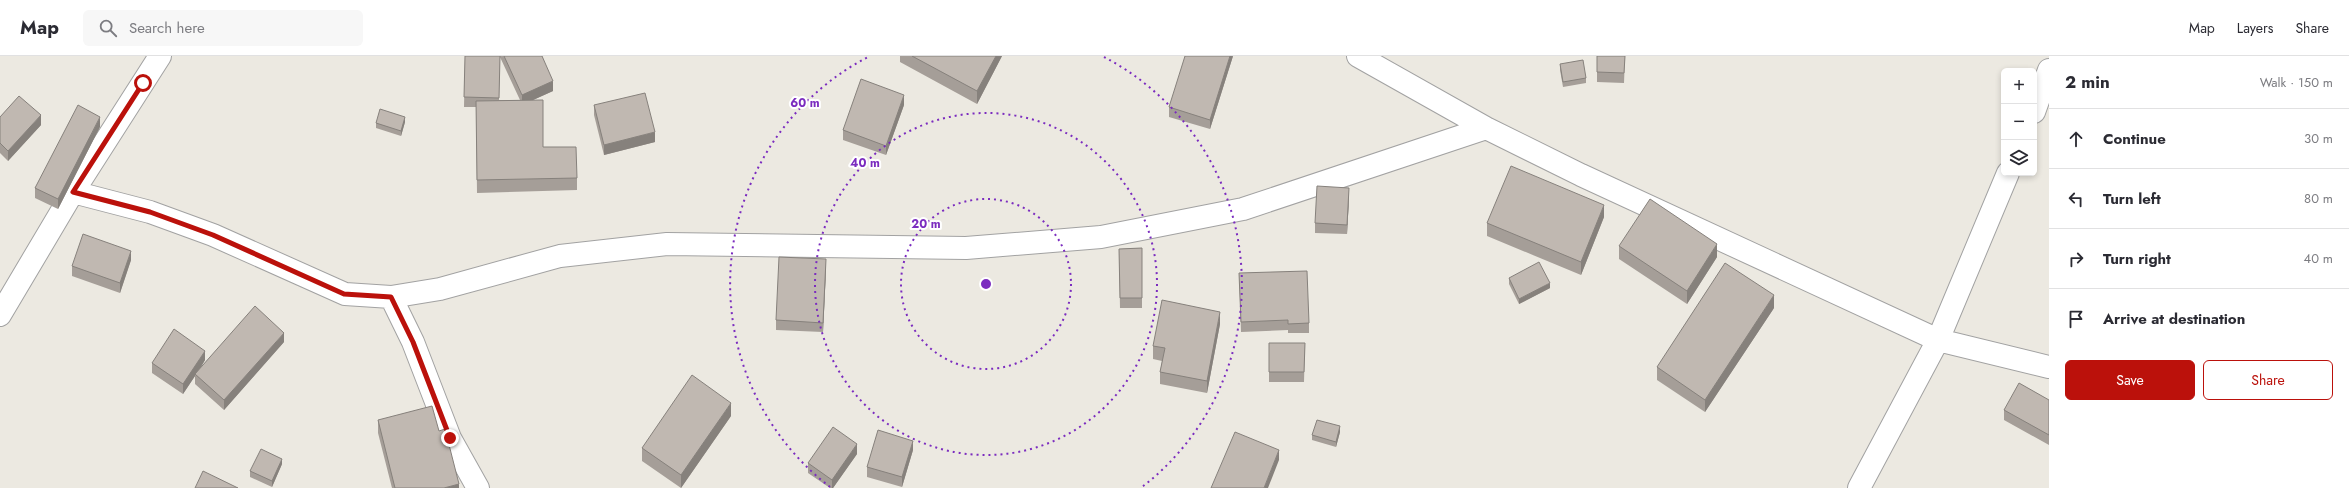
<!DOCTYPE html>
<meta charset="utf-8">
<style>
:root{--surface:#fff;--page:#f7f7f7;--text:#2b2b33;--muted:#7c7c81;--line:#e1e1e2;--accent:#bb110b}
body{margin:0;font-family:Jost,sans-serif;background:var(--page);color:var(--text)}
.controls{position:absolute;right:12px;top:12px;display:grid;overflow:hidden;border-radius:6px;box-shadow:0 2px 6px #0003}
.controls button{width:36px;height:36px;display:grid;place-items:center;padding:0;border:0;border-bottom:1px solid var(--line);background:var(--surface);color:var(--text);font:20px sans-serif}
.stop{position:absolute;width:12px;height:12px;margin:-9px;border:3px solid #bb110b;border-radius:50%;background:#fff}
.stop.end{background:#bb110b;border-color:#fff;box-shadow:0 1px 4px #0008}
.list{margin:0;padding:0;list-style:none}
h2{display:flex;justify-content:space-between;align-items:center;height:52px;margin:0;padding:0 16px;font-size:17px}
h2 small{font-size:13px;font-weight:400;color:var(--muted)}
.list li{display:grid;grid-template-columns:26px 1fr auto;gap:12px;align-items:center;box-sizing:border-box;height:60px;padding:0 16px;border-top:1px solid var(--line)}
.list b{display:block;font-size:15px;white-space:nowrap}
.list em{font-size:13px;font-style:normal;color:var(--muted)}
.actions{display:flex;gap:8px;padding:12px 16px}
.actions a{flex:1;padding:9px 0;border:1px solid var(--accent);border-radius:6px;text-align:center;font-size:14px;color:var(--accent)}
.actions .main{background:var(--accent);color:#fff}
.icon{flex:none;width:22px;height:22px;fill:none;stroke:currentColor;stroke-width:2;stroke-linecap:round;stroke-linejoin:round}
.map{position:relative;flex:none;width:2049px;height:432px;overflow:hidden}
header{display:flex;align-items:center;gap:24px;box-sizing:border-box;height:56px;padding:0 20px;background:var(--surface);border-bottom:1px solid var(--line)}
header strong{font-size:19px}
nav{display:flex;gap:22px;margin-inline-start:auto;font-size:14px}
.search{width:280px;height:36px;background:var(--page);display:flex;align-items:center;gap:10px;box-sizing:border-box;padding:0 14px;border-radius:6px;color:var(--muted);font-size:15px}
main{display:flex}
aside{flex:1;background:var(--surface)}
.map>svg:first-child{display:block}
</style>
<header>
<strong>Map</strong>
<div class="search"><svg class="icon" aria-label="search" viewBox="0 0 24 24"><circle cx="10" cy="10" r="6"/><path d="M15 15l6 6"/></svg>Search here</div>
<nav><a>Map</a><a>Layers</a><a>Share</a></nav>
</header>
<main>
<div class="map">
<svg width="2049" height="432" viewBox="0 0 2049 432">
<rect width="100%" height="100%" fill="#ece9e1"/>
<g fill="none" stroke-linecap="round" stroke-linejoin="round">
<g stroke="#a2a2a2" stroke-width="24">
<path id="street" d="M 1358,0 L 1486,72 L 1581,119 L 1938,284 L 2049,311
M 2034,56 L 2049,14
M 73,136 L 150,156 L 213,179 L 345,238 L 391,241 L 440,233 L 560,200 L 667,188 L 966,192 L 1101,181 L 1243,153 L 1486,72
M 391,241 L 413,286 L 450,382 L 478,432
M 0,259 L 73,136 L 160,0
M 1859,432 L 1938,284 L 2008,117"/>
</g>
<use href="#street" stroke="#fff" stroke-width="22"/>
</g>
<path fill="#a59e98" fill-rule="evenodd" d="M 465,0 L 542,0 L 553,35 L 533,44 L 543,91 L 577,122 L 577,134 L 477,137 L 476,51 L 464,51 ZM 500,1 L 520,44 L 499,44 Z
M 900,0 L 1002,0 L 977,48 L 900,6 Z
M 1233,0 L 1210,73 L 1169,61 L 1169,51 Z
M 1597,0 L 1625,0 L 1624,27 L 1597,26 Z
M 1560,8 L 1586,22 L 1586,27 L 1563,31 L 1560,14 Z
M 594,49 L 655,86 L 604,99 L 594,59 Z
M 904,49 L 886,99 L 843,84 L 843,74 Z
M 0,61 L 41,69 L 8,105 L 0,97 Z
M 405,66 L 401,80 L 376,72 L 376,67 Z
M 100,71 L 58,153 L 35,142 L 35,132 Z
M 1349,142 L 1347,178 L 1315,177 L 1315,167 Z
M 1604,161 L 1581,219 L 1487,180 L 1487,167 Z
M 1619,190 L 1717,201 L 1687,248 L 1619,203 Z
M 1142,192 L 1142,252 L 1120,252 L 1119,193 Z
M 131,204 L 120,237 L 72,220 L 72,210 Z
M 826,213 L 823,276 L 776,274 L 776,264 Z
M 1239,217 L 1309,267 L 1309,277 L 1288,277 L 1288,274 L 1241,276 Z
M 1509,222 L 1550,232 L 1519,248 L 1509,228 Z
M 1774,252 L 1705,356 L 1657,324 L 1657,311 Z
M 1220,268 L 1207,337 L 1160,328 L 1160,316 L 1162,305 L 1153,303 L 1153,290 Z
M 284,286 L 224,354 L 195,328 L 195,320 L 183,338 L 152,317 L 152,307 L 205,304 L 201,311 Z
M 1269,287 L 1305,287 L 1304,326 L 1269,326 Z
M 2049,344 L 2049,389 L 2004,364 L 2004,354 Z
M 731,360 L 681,432 L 642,405 L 642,392 Z
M 378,364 L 439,375 L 459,432 L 392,432 L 378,377 Z
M 1340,376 L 1336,391 L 1312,384 L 1312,379 Z
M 913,394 L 902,431 L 867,421 L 867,411 Z
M 857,398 L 833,432 L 830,432 L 808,417 L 808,407 Z
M 282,408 L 272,431 L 250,421 L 250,415 Z"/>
<path fill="#86817c" d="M 996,0 L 1002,0 L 977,48 L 977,35 Z
M 1230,0 L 1233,0 L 1210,73 L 1210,64 Z
M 553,25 L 553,35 L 522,49 L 522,39 Z
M 904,39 L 904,49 L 886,99 L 886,90 Z
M 41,59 L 41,69 L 8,105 L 8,95 Z
M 100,61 L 100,71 L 58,153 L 58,143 Z
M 405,61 L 405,66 L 401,80 L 401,75 Z
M 655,76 L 655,86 L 604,99 L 604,89 Z
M 1349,132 L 1349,142 L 1347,178 L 1347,169 Z
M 1604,149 L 1604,161 L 1581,219 L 1581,206 Z
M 1717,188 L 1717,201 L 1687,248 L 1687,235 Z
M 131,195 L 131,204 L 120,237 L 120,227 Z
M 826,203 L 826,213 L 823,276 L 823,267 Z
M 1550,227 L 1550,232 L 1519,248 L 1519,243 Z
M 1774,239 L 1774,252 L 1705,356 L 1705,344 Z
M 1220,256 L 1220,268 L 1207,337 L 1207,325 Z
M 284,277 L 284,286 L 224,354 L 224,344 Z
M 205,295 L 205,304 L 196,319 L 195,318 L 195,320 L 183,338 L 183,328 Z
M 731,347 L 731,360 L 681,432 L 681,419 Z
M 1340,370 L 1340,376 L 1336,391 L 1336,386 Z
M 913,385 L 913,394 L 902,431 L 902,421 Z
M 857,388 L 857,398 L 833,432 L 832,432 L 832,424 Z
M 1279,394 L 1279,404 L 1268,432 L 1264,432 Z
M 282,403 L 282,408 L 272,431 L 272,425 Z
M 459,428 L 459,432 L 444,432 Z"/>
<path fill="#c0b8b1" stroke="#86817c" d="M 465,0 L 500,0 L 499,42 L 464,41 Z
M 504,0 L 542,0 L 553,25 L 522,39 Z
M 912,0 L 996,0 L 977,35 Z
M 1185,0 L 1230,0 L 1210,64 L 1169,51 Z
M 1597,0 L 1625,0 L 1624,17 L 1597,16 Z
M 1583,4 L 1586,22 L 1563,26 L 1560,8 Z
M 861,23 L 904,39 L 886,90 L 843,74 Z
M 645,37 L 655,76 L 604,89 L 594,49 Z
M 19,40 L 41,59 L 8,95 L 0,87 L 0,61 Z
M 543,44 L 543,91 L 576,91 L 577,122 L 477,124 L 476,45 Z
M 78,49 L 100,61 L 58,143 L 35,132 Z
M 380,53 L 405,61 L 401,75 L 376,67 Z
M 1511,110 L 1604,149 L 1581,206 L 1487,167 Z
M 1317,130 L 1349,132 L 1347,169 L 1315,167 Z
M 1650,143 L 1717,188 L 1687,235 L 1619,190 Z
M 83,178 L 131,195 L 120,227 L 72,210 Z
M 1142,192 L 1142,242 L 1120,242 L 1119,193 Z
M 779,201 L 826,203 L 823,267 L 776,264 Z
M 1539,206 L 1550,227 L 1519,243 L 1509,222 Z
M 1725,207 L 1774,239 L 1705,344 L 1657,311 Z
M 1307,215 L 1309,267 L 1288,268 L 1288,264 L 1241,266 L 1239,217 Z
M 1162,244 L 1220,256 L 1207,325 L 1160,316 L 1165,292 L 1153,290 Z
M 255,250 L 284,277 L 224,344 L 195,318 Z
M 174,273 L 205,295 L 183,328 L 152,307 Z
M 1269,287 L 1305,287 L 1304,316 L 1269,316 Z
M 692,319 L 731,347 L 681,419 L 642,392 Z
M 2019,327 L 2049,344 L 2049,379 L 2004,354 Z
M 432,350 L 439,375 L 445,373 L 459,428 L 444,432 L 395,432 L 378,364 Z
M 1317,364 L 1340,370 L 1336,386 L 1312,379 Z
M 833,371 L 857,388 L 832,424 L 808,407 Z
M 878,374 L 913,385 L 902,421 L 867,411 Z
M 1235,376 L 1279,394 L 1264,432 L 1211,432 Z
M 261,393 L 282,403 L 272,425 L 250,415 Z
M 203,415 L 238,432 L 195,432 Z"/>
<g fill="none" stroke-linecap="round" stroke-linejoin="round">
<path stroke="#bb110b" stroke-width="5" d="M 143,27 L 73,136 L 150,156 L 213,179 L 344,238 L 391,241 L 413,286 L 450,382"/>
</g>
<g fill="none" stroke="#7b2cbf" stroke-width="2" stroke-dasharray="2 4">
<circle cx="986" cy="228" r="85"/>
<circle cx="986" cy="228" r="171"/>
<path d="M830 431A256 256 0 0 1 868 1M1104 1A256 256 0 0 1 1142 431"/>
</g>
<circle cx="986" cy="228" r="6" fill="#7b2cbf" stroke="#fff" stroke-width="2"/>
<g font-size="12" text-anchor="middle" font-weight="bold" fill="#7b2cbf" stroke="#fff" stroke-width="4" stroke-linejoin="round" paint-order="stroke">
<text x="805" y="51">60 m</text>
<text x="865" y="111">40 m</text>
<text x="926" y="172">20 m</text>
</g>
</svg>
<div class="controls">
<button>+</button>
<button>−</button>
<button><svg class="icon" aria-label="layers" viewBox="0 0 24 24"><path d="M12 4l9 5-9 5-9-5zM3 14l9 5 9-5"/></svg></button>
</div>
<div class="stop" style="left:143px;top:27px"></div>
<div class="stop end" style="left:450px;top:382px"></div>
</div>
<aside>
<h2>2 min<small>Walk · 150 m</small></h2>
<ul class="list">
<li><svg class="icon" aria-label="ahead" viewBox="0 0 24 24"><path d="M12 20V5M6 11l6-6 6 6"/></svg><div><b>Continue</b></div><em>30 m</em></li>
<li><svg class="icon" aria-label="left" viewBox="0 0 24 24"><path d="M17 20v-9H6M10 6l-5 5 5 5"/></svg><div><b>Turn left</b></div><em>80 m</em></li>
<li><svg class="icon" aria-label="right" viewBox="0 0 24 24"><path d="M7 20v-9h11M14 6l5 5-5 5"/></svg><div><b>Turn right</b></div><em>40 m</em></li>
<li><svg class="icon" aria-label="arrive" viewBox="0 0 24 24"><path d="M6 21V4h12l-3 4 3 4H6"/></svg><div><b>Arrive at destination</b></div></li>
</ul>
<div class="actions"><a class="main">Save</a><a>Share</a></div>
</aside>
</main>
